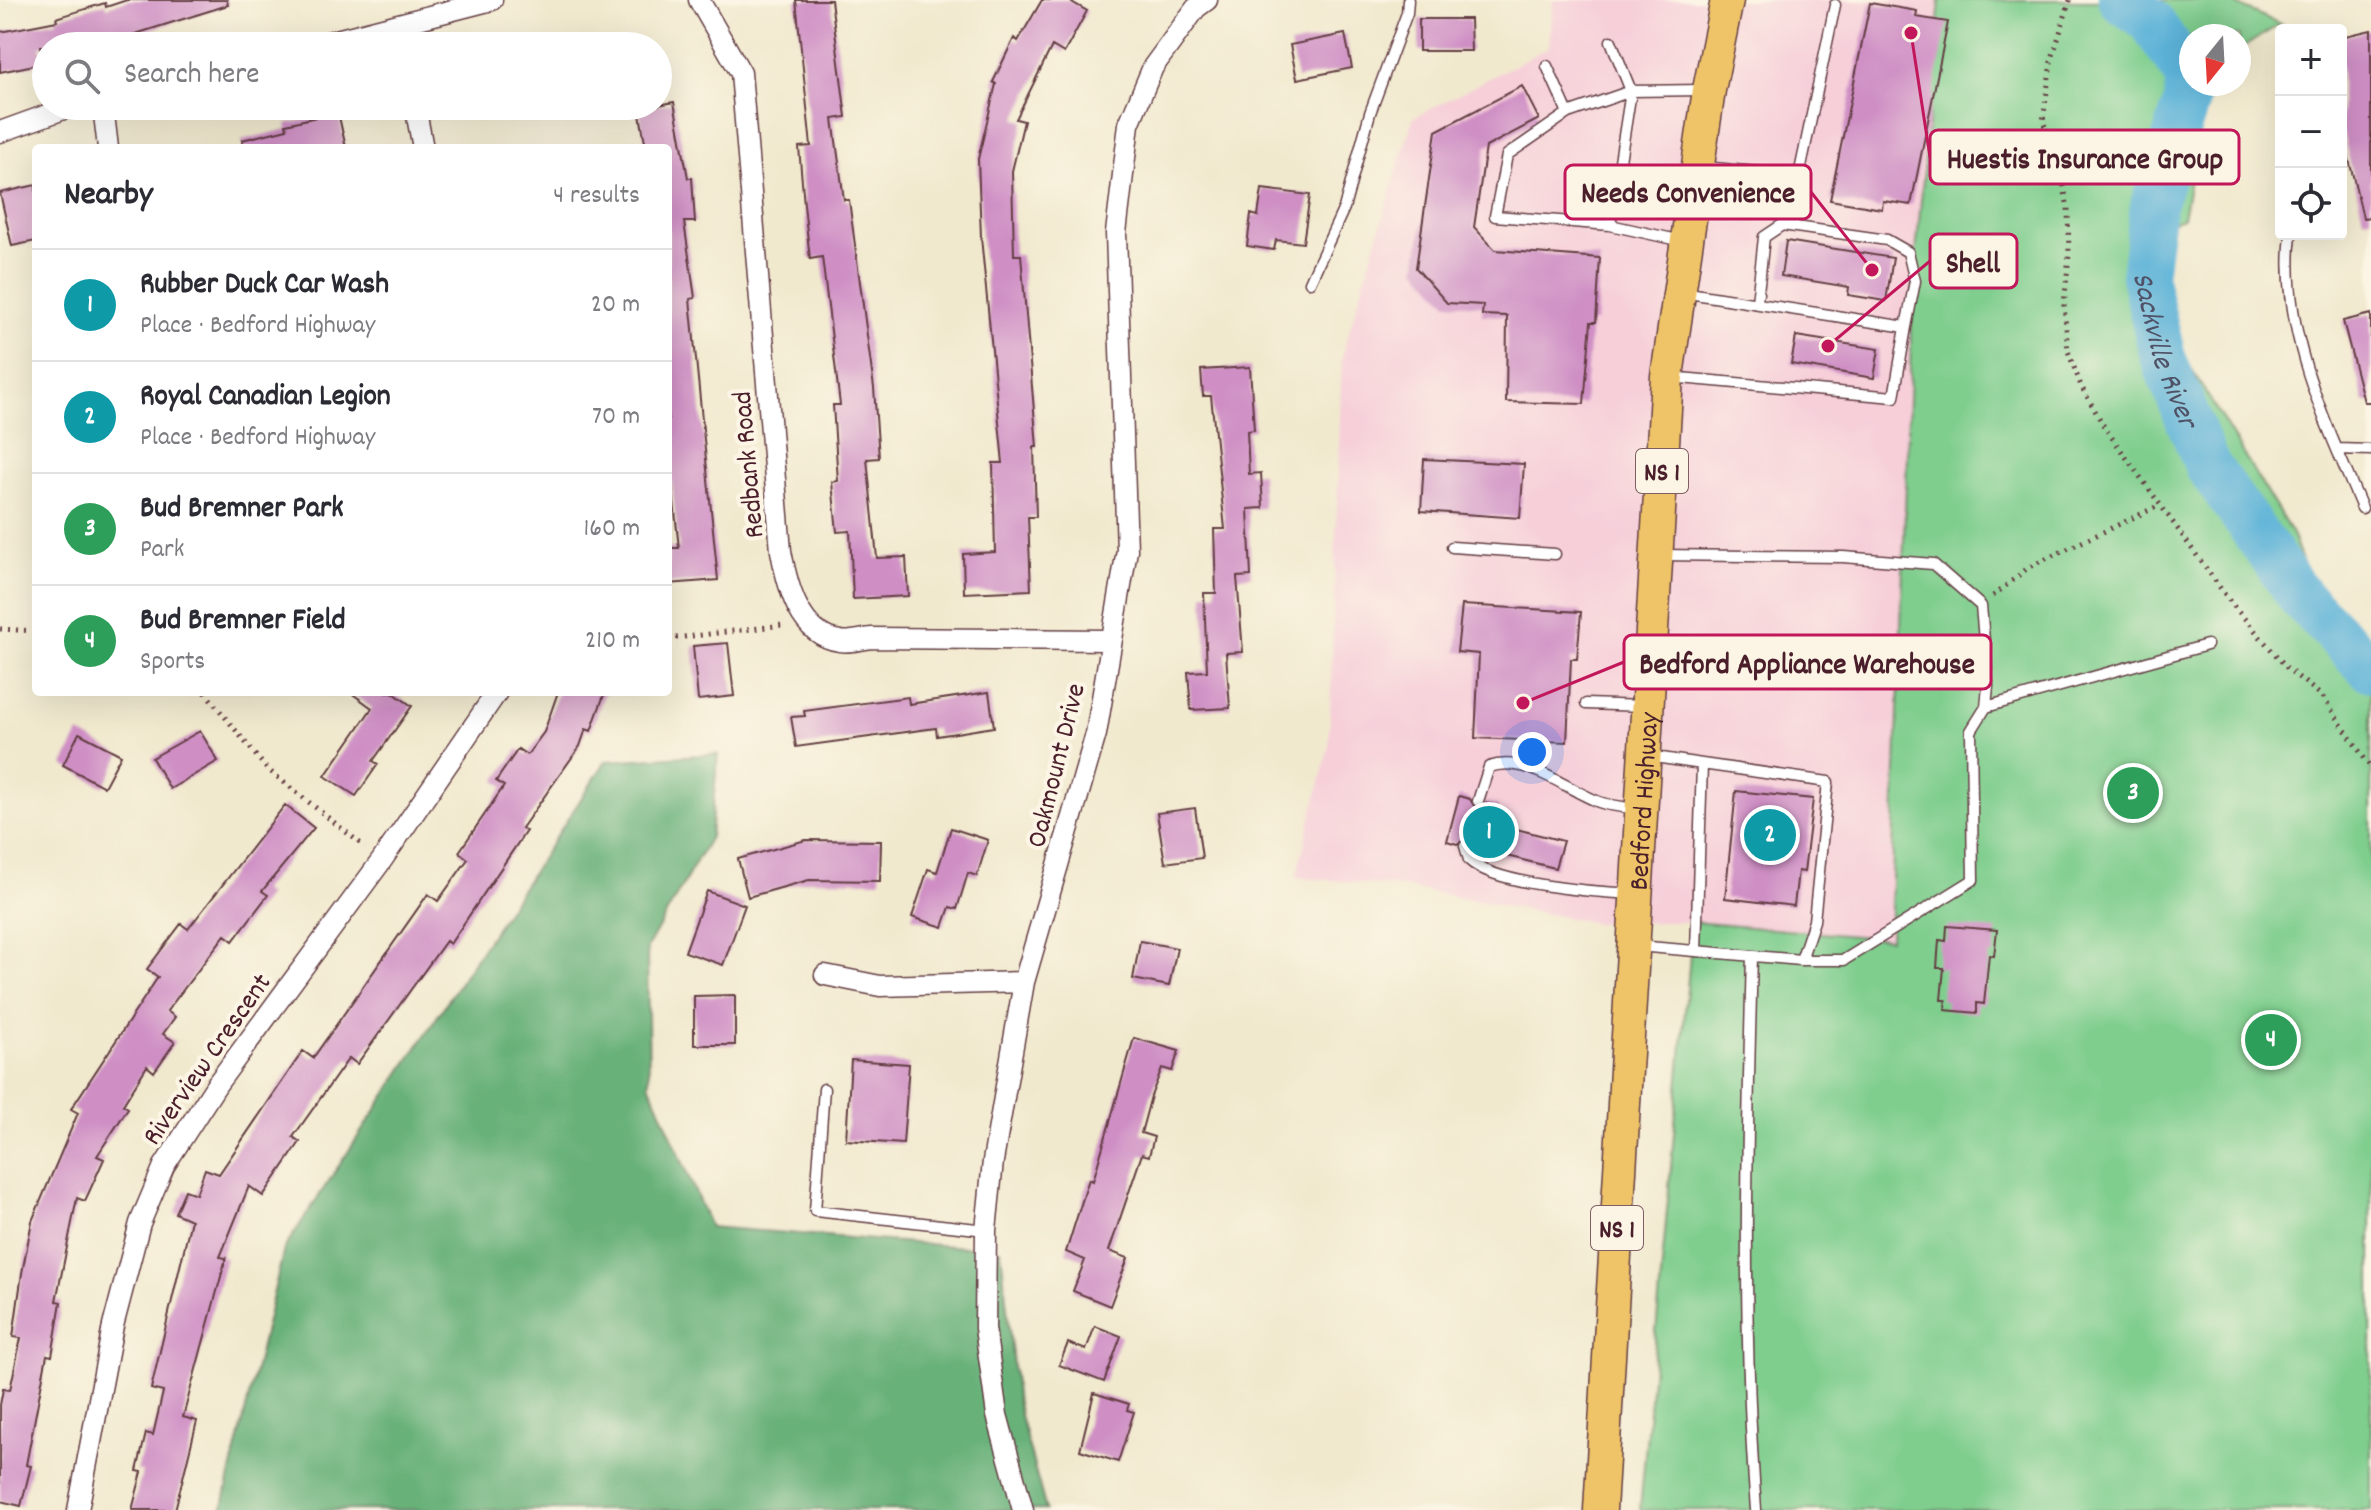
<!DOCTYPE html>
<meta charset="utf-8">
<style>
:root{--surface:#fff;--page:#f2f2f3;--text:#2b2b33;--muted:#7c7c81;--line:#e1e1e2;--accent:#d1495b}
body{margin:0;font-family:Dekko,sans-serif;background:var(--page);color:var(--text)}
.controls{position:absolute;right:24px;top:24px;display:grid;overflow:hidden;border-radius:8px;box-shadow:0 8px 32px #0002}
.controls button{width:72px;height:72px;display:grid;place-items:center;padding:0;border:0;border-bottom:2px solid var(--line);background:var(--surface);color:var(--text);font:40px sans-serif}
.compass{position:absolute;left:2179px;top:24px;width:72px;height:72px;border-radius:50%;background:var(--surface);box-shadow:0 8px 32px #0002;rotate:198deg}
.you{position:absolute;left:1532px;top:752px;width:28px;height:28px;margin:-20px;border:6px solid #fff;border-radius:50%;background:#1a73e8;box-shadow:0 0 0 12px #1a73e833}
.badge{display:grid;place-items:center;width:52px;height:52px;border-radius:50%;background:var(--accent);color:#fff;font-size:26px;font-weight:700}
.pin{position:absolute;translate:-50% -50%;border:4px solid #fff;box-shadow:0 2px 8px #0006}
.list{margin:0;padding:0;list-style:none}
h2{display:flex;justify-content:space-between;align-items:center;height:104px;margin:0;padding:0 32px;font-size:34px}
h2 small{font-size:26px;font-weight:400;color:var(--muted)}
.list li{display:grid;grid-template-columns:52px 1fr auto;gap:24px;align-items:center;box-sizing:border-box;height:112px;padding:0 32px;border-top:2px solid var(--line)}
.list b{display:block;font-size:30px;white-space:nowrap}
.list p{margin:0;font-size:26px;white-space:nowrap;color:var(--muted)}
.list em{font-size:26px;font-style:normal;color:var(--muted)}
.icon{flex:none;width:44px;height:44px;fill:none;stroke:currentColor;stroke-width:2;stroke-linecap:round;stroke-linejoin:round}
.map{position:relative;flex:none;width:2371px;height:1510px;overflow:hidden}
.search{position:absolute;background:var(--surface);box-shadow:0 8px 32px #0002;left:32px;top:32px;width:640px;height:88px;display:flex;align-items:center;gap:20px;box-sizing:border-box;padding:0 28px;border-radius:44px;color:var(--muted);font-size:30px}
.panel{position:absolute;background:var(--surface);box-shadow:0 8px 32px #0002;left:32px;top:144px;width:640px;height:552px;border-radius:8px}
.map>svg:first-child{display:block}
</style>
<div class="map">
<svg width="2371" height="1510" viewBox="0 0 2371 1510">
<rect width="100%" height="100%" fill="#fcf5e5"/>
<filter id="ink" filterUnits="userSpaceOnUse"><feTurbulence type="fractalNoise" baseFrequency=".0125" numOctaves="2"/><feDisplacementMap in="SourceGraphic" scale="16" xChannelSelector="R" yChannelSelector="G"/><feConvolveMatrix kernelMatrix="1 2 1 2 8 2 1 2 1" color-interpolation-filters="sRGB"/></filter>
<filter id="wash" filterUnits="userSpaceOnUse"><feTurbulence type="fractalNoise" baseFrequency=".006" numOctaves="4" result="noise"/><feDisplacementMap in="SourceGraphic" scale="32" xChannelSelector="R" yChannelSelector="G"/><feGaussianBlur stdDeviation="1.8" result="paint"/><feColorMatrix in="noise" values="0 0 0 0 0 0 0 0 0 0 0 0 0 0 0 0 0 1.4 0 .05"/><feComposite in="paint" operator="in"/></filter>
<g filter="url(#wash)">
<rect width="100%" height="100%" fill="#f1e9ce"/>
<path fill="#f6cfd9" d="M 1553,0 L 1940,0 L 1913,285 L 1890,940 L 1693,922 L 1596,923 L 1403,887 L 1296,877 L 1329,746 L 1342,355 L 1413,118 L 1549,47 Z"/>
<path fill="#7fce8e" stroke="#64765c" stroke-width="2" d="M 1940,0 L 2226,0 L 2280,24 L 2239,50 L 2239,36 L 2191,36 L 2191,84 L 2207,84 L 2183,218 L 2147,230 L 2152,271 L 2180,350 L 2292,534 L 2323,617 L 2371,664 L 2371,1510 L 1640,1510 L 1693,922 L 1890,939 L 1913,285 Z"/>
<path fill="#67b179" stroke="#586852" stroke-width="2" d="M 718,754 L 710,837 L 647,948 L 649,1083 L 710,1227 L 1001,1250 L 1017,1404 L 1046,1510 L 222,1510 L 284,1249 L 606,761 Z"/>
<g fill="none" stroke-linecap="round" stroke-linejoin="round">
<path stroke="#5cb2d8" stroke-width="46" id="s1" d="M 2121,0 L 2150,20 L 2189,77 L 2186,104 L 2153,205 L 2144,276 L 2163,358 L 2207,465 L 2301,598 L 2371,669"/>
</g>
<g id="blocks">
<path fill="#cf8fc5" d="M 127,0 L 227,0 L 228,5 L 97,46 L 40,46 L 44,63 L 0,72 L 0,32 L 57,21 L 56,18 L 105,3 L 106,7 Z
M 796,0 L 831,0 L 846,117 L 833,119 L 844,200 L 849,200 L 874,388 L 879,458 L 867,459 L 877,558 L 906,557 L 908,596 L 853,599 L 850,531 L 837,532 L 832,482 L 838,481 L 833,405 L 840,405 L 822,257 L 810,259 L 804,205 L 799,147 L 811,146 Z
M 1042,0 L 1068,0 L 1087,11 L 1064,53 L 1052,46 L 1016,119 L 1024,121 L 1012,171 L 1014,255 L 1021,255 L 1037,447 L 1034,447 L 1036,517 L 1028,517 L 1031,590 L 964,593 L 963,554 L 995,552 L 993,463 L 1003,463 L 981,237 L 978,159 L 996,84 L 993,82 L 1014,38 L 1018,41 Z
M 1870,3 L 1917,11 L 1916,17 L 1948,22 L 1911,205 L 1883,201 L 1882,209 L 1830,200 Z
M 1419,19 L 1470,19 L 1471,51 L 1419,51 Z
M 2371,30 L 2371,217 L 2363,218 L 2341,126 L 2341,37 Z
M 1345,34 L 1352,68 L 1297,79 L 1290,45 Z
M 1522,86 L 1539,119 L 1486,147 L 1474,227 L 1495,250 L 1600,258 L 1596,322 L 1591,322 L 1584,404 L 1506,402 L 1507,316 L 1482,315 L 1483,305 L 1447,303 L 1416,268 L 1436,131 Z
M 674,102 L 688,178 L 692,178 L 695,222 L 684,222 L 695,298 L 690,299 L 718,580 L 668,584 L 668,548 L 679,548 L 668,448 L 668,148 L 646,148 L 639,109 Z
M 338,112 L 346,148 L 243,148 L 242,140 L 287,129 L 286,124 Z
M 36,185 L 36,241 L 12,246 L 0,193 Z
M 1262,189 L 1310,195 L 1303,243 L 1276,240 L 1274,250 L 1247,246 L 1251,214 L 1258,216 Z
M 1786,241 L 1893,258 L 1886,301 L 1848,295 L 1849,287 L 1781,276 Z
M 2371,314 L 2371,402 L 2364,402 L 2343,321 Z
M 1796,336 L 1879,349 L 1874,378 L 1791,364 Z
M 1250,367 L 1254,430 L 1247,431 L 1249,474 L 1261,473 L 1263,508 L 1248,509 L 1251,576 L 1237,577 L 1243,652 L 1226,653 L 1230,708 L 1191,710 L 1188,672 L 1207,671 L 1204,593 L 1216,593 L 1214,529 L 1225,529 L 1211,396 L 1203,396 L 1201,370 Z
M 1424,459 L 1524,464 L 1520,518 L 1421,511 Z
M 1462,605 L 1581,612 L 1577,659 L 1571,659 L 1567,742 L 1475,738 L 1479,654 L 1457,652 Z
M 728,643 L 734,696 L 698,700 L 693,646 Z
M 350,692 L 392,692 L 412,706 L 373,761 L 378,764 L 356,796 L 325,776 L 372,708 Z
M 558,692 L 605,692 L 591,731 L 586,729 L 580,746 L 522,828 L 526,831 L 450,944 L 446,941 L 357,1064 L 349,1058 L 293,1137 L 300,1142 L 263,1196 L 249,1186 L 220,1257 L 226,1258 L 183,1417 L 197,1421 L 175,1510 L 132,1510 L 142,1472 L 137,1471 L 146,1433 L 153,1435 L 163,1392 L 151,1389 L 191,1220 L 175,1213 L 185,1190 L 196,1194 L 205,1169 L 219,1174 L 303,1051 L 313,1058 L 428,894 L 438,901 L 468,859 L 459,852 L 504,786 L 496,781 L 518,749 L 527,755 L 544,732 Z
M 989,692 L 994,727 L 937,736 L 936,728 L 796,747 L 791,717 L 805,716 L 804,711 L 908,697 L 909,704 Z
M 200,731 L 218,761 L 170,789 L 152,758 Z
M 79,733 L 121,755 L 104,787 L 63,765 Z
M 1736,791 L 1813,799 L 1804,872 L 1798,871 L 1794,906 L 1725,898 Z
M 1459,796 L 1470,799 L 1476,809 L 1486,803 L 1498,806 L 1493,823 L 1563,841 L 1555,868 L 1474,848 L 1468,839 L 1457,844 L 1447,841 Z
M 285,805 L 314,828 L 262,891 L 268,895 L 233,941 L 225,935 L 167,1011 L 175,1017 L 163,1034 L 175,1042 L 154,1072 L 147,1066 L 123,1105 L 128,1108 L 97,1156 L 104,1159 L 85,1201 L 77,1198 L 56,1301 L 61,1302 L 52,1356 L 47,1355 L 26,1465 L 31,1466 L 21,1506 L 0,1501 L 0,1405 L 3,1389 L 10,1390 L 21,1338 L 13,1337 L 22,1273 L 32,1221 L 78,1113 L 71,1109 L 158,977 L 147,969 L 181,924 L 188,929 Z
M 1195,808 L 1202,858 L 1165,863 L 1157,813 Z
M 951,828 L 988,840 L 977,876 L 968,873 L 957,909 L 950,907 L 943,927 L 912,917 L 928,869 L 937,872 Z
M 806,840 L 881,841 L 880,881 L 809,880 L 748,897 L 738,859 Z
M 707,891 L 745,905 L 723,965 L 685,952 Z
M 1947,926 L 1997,930 L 1994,956 L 1989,955 L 1984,1004 L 1977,1003 L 1977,1013 L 1945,1010 L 1946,1000 L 1941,1000 L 1944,968 L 1937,968 L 1939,940 L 1946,941 Z
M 1140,941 L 1177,948 L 1169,986 L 1133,979 Z
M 735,995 L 735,1045 L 694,1045 L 694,996 Z
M 1134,1038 L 1179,1051 L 1172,1071 L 1162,1068 L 1151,1096 L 1141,1133 L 1154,1137 L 1149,1156 L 1142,1154 L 1109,1251 L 1128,1258 L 1110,1306 L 1073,1291 L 1085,1260 L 1066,1252 L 1089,1179 L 1093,1181 Z
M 851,1060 L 909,1064 L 903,1144 L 846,1140 Z
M 1095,1326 L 1121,1336 L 1104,1382 L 1059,1365 L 1068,1343 L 1086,1350 Z
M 1094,1393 L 1129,1404 L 1127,1410 L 1134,1412 L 1118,1462 L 1080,1450 Z"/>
</g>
</g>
<g filter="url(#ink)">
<use href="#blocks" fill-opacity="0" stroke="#633d43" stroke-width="2"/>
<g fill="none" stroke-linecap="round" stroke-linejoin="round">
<g stroke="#633d43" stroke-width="13">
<path id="lane" d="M 1547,66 L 1568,113
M 1703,167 L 1799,176 L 1835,5
M 1610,225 L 1631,91 L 1611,41
M 2291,234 C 2280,330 2325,421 2362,508
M 1682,241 L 1610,225 L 1495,216 L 1507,155 L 1568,113 L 1631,91 L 1703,90
M 1310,282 L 1344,208 L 1370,113 L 1407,13 L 1408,0
M 1757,302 L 1764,237 L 1782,225 L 1887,240 L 1908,252 L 1915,281 L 1906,327
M 1669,377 L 1894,397 L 1906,327 L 1682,292
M 2337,449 L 2371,450
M 1452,547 L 1555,554
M 1586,704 L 1643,706
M 1986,707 L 2207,645
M 1648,756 L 1702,764 L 1696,951
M 1702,764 L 1828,782 L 1814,921 L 1801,960
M 1478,801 L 1489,767 C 1527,754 1565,789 1599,802 C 1610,806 1625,807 1636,809
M 1465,846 L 1469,860 C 1495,885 1595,892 1634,894
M 1637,946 L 1801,960 L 1844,960 L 1973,880 L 1971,731 L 1986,707 L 1988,686 L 1981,606 L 1933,564 L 1843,557 L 1660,555
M 1752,956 C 1747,1140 1742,1326 1756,1510
M 824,1089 L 815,1211 L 986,1230"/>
</g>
<g stroke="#633d43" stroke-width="23">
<path id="street" d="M 699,0 L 741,73 L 781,551 C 787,584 799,636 840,641 C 849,643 862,639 872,638 L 1111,640
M 313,46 L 492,0
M 103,106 L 108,148
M 415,106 L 423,148
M 0,132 L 72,106
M 825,975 L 880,986 L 1024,982
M 78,1510 L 113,1326 L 140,1223 L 164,1166 L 217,1084 L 382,860 L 497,692
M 1023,1510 L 997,1415 L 985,1328 L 986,1230 L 993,1161 L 1024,982 L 1096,734 L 1127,550 L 1116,233 L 1129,124 L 1153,67 L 1196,8 L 1207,0"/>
</g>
<g stroke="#633d43" stroke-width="35">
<g id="primary">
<path id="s2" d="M 1600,1510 L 1667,376 L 1709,90 L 1727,0"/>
</g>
</g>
<path stroke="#633d43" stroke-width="5" stroke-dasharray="2 6" stroke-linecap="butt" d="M 2070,0 L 2051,62 L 2043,121 L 2060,166 L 2068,208 L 2069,255 L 2064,305 L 2068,351 L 2081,386 L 2105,428 L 2231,603 L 2288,669 L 2322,696 L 2371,768
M 1993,596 L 2029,567 L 2160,505
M 0,629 L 36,631
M 668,639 L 784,625
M 205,692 L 266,768 L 365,847"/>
<use href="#lane" stroke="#fff" stroke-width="10"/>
<use href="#street" stroke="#fff" stroke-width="20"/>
<use href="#primary" stroke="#efc469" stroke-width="32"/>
</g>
</g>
<g text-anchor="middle" stroke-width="8" stroke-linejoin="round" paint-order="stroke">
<g fill="#fcf5e5" stroke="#7f5f63" stroke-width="2">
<rect x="1636" y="449" width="52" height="44" rx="6"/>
<rect x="1591" y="1206" width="52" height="44" rx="6"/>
</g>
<g font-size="26" font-weight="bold" fill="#4a1f2b">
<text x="1662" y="480">NS 1</text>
<text x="1617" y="1237">NS 1</text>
</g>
<g font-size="28" fill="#4a1f2b" stroke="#fcf5e5">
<text transform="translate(746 465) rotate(-95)" y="10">Redbank Road</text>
<text transform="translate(1054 765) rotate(-76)" y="10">Oakmount Drive</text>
<text dy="10" stroke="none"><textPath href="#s2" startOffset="710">Bedford Highway</textPath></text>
<text transform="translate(205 1058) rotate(-55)" y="10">Riverview Crescent</text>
</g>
<g font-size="30" font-style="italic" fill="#505268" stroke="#fcf5e5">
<text dy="10" stroke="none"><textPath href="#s1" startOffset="386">Sackville River</textPath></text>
</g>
</g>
<path fill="none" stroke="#c2185b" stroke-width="3" d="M1911 33L1930 157M1872 270L1811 192M1828 346L1930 261M1523 703L1624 662"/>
<g fill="#c2185b" stroke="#fcf5e5" stroke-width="3">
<circle cx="1911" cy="33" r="8"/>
<circle cx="1872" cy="270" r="8"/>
<circle cx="1828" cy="346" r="8"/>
<circle cx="1523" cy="703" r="8"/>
</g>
<g fill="#fcf5e5" stroke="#c2185b" stroke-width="3">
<rect x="1930" y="130" width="309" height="54" rx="8"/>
<rect x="1565" y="165" width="246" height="54" rx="8"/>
<rect x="1930" y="234" width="87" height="54" rx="8"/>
<rect x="1624" y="635" width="367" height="54" rx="8"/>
</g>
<g font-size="30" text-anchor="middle" font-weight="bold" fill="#4a1f2b">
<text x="2085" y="168">Huestis Insurance Group</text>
<text x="1688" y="202">Needs Convenience</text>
<text x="1973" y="272">Shell</text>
<text x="1807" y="673">Bedford Appliance Warehouse</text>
</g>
</svg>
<div class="controls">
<button>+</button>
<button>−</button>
<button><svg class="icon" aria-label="locate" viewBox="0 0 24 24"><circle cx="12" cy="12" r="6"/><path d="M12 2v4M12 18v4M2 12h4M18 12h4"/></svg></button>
</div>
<svg class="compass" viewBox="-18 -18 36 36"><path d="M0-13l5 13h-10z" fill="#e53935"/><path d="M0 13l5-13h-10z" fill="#7c7c81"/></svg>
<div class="you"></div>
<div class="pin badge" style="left:1489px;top:832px;background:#0f9aa8">1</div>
<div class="pin badge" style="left:1770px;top:835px;background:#0f9aa8">2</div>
<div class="pin badge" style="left:2133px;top:793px;background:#2e9e5b">3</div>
<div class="pin badge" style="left:2271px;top:1040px;background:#2e9e5b">4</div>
<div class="search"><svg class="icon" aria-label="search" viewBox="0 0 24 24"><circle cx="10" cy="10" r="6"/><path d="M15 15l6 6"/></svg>Search here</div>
<section class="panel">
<h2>Nearby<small>4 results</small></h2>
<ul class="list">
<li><span class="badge" style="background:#0f9aa8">1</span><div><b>Rubber Duck Car Wash</b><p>Place · Bedford Highway</p></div><em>20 m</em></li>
<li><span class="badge" style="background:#0f9aa8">2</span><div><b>Royal Canadian Legion</b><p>Place · Bedford Highway</p></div><em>70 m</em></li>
<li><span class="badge" style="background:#2e9e5b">3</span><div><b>Bud Bremner Park</b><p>Park</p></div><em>160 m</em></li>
<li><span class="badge" style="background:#2e9e5b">4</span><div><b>Bud Bremner Field</b><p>Sports</p></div><em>210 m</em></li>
</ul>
</section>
</div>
